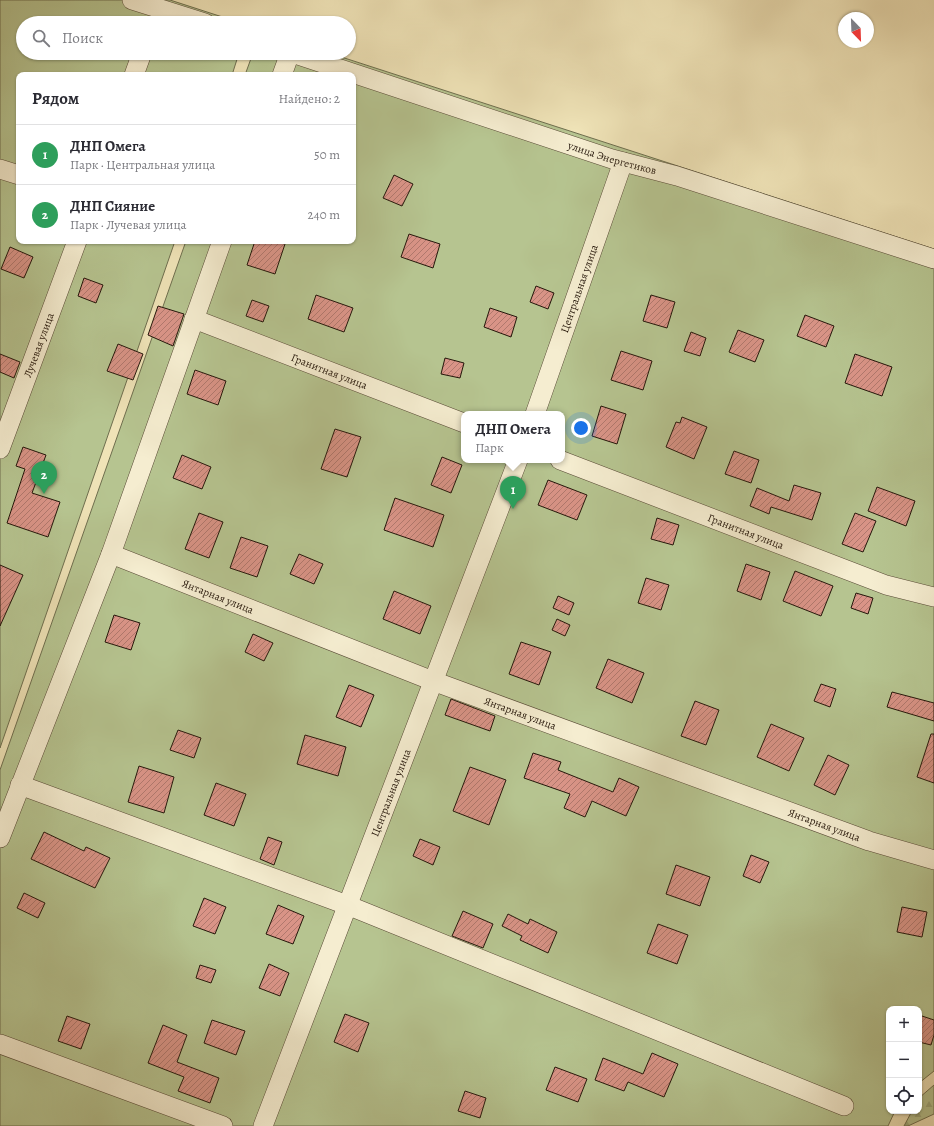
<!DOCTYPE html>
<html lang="ru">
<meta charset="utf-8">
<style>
:root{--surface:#fff;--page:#f2f2f3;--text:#2b2b33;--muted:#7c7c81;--line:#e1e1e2;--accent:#111827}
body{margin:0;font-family:Alegreya,serif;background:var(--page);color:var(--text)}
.controls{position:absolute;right:12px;bottom:12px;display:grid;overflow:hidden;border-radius:8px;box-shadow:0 1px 3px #0004}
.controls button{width:36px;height:36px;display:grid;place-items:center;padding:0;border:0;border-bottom:1px solid var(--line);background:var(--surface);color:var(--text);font:20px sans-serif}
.compass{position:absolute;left:838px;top:12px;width:36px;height:36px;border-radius:50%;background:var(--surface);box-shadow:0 1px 3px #0004;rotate:157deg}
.you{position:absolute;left:581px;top:428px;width:14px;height:14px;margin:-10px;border:3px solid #fff;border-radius:50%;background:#1a73e8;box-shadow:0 0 0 6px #1a73e833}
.badge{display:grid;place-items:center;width:26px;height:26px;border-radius:50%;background:var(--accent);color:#fff;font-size:13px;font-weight:700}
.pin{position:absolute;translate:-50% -33px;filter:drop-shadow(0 1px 2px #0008)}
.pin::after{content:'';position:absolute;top:21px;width:14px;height:12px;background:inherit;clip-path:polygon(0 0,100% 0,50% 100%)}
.popup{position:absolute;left:461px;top:411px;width:104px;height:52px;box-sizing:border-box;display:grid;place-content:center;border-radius:8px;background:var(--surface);filter:drop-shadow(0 1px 3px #0005);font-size:13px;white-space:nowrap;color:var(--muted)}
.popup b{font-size:15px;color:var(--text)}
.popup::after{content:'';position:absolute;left:50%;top:100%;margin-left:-8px;border:8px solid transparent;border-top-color:var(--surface)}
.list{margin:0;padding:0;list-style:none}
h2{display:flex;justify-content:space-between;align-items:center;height:52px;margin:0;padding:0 16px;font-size:17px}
h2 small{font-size:13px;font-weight:400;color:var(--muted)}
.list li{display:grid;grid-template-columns:26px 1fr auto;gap:12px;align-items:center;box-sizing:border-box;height:60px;padding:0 16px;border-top:1px solid var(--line)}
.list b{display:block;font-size:15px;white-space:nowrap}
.list p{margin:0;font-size:13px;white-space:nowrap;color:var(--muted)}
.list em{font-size:13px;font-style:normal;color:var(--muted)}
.icon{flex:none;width:22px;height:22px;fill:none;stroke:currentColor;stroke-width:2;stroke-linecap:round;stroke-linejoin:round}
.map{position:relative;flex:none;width:934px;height:1126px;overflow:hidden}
.search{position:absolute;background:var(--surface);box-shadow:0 1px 3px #0004;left:16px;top:16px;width:340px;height:44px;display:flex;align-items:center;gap:10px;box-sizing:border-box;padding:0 14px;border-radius:22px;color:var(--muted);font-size:15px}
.panel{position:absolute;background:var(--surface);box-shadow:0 1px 3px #0004;left:16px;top:72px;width:340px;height:172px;border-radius:8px}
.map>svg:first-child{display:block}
</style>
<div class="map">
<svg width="934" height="1126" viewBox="0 0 934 1126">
<defs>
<pattern id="forest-firs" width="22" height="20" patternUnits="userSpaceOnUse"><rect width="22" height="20" fill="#b6c490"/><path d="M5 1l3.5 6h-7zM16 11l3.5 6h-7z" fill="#9ca87b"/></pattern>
<pattern id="building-hatch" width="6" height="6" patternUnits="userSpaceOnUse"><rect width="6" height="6" fill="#d99487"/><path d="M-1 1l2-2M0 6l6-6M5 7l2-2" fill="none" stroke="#b0786d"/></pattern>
</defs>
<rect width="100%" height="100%" fill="#efe3b7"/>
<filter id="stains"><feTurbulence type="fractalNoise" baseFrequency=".005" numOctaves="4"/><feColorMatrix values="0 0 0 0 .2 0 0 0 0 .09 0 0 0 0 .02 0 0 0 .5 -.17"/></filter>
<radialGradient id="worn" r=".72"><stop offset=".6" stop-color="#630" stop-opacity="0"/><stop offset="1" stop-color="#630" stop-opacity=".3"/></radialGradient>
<path fill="url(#forest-firs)" stroke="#6e6e4e" d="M 934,1085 L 934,1114 L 908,1126 L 904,1126 L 912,1111 L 919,1111 L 919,1098 Z"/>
<path fill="#b6c490" stroke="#6e6e4e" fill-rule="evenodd" d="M 0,0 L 170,0 L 241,23 L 23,23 L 23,53 L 239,53 L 232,75 L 19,75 L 19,241 L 175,241 L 0,748 Z
M 253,53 L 329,53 L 934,249 L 934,1071 L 919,1083 L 919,1009 L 889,1009 L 889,1111 L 895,1111 L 888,1126 L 0,1126 L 0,770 L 186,241 L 353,241 L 353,75 L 245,75 ZM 464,414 L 562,414 L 562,460 L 464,460 Z"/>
<path fill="url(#building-hatch)" stroke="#25170b" d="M 394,175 L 413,184 L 402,206 L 383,198 Z
M 409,234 L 440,244 L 433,268 L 401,257 Z
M 255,241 L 286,241 L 275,274 L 247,265 Z
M 10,247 L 33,257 L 24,278 L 1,269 Z
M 84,278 L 103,285 L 96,303 L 78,296 Z
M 536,286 L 554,293 L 548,309 L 530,302 Z
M 316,295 L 353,308 L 344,332 L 308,319 Z
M 651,295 L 675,302 L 667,328 L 643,321 Z
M 252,300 L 269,306 L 263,322 L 246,316 Z
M 158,306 L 184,314 L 173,346 L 148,335 Z
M 490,308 L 517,317 L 511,337 L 484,327 Z
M 805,315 L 834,326 L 826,347 L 797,336 Z
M 738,330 L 764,340 L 755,362 L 729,352 Z
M 691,332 L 706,338 L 700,356 L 684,351 Z
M 118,344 L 143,354 L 133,380 L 107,371 Z
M 621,351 L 652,361 L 643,390 L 611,380 Z
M 0,354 L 20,362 L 14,378 L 0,372 Z
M 855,354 L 892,367 L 882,396 L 845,383 Z
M 445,358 L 464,363 L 460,378 L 441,374 Z
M 195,370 L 226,381 L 218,405 L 187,394 Z
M 601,406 L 626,414 L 617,444 L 592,436 Z
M 682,417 L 707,427 L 694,459 L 666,447 L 676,422 L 680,423 Z
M 335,429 L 361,437 L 347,477 L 321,469 Z
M 23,447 L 46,455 L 32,493 L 60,502 L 48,537 L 7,523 L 25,469 L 16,466 Z
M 734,451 L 759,460 L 751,483 L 725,474 Z
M 182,455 L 211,467 L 202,489 L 173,478 Z
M 442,457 L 462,465 L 451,493 L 431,485 Z
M 548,480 L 587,495 L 577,520 L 538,505 Z
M 794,485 L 821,493 L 812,520 L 771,507 L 769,514 L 750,506 L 757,488 L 789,501 Z
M 877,487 L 915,501 L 906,526 L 868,511 Z
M 395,498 L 444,515 L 433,547 L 384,530 Z
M 199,513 L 223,522 L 209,558 L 185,549 Z
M 855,513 L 876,521 L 863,552 L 842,544 Z
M 657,518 L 679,525 L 673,545 L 651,539 Z
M 241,537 L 268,546 L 257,577 L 230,568 Z
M 299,554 L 323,564 L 314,584 L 290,574 Z
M 746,564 L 770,572 L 761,600 L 737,591 Z
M 0,565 L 23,575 L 0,626 Z
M 795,571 L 833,586 L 821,616 L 783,601 Z
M 646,578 L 669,585 L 661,610 L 638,603 Z
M 394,591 L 431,606 L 420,634 L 383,619 Z
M 856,593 L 873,598 L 868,614 L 851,608 Z
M 558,596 L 574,603 L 569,615 L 553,608 Z
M 114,615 L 140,623 L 131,650 L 105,642 Z
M 557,619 L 570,625 L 565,636 L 552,630 Z
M 253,634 L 273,643 L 264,661 L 245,652 Z
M 521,642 L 551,652 L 539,685 L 509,674 Z
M 608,659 L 644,673 L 632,703 L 596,688 Z
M 821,684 L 836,689 L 830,707 L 814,701 Z
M 349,685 L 374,695 L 361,727 L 336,717 Z
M 892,692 L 934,703 L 934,721 L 887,707 Z
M 451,699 L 495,716 L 490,731 L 445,715 Z
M 695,701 L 719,710 L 706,745 L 681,736 Z
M 771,724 L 804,738 L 789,771 L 757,757 Z
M 178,730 L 201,738 L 194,758 L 170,750 Z
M 931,734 L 934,734 L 934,783 L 917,777 Z
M 305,735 L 346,747 L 338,776 L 297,764 Z
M 533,753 L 561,762 L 558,770 L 613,792 L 619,778 L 639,787 L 626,816 L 592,801 L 585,817 L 564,808 L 570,794 L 524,778 Z
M 828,755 L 849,765 L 835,795 L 814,785 Z
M 139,766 L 174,777 L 164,813 L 128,802 Z
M 470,767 L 506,780 L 489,825 L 453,811 Z
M 216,783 L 246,794 L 234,826 L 204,815 Z
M 44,832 L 84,851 L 86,847 L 110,858 L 95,888 L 31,859 Z
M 268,837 L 282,842 L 274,865 L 260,859 Z
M 420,839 L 440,847 L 433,865 L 413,856 Z
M 751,855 L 769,862 L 760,883 L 743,876 Z
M 676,865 L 710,877 L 700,906 L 666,894 Z
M 24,893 L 45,903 L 38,918 L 17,908 Z
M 204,898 L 226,907 L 215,934 L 193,926 Z
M 278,905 L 304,916 L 293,944 L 266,934 Z
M 902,907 L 927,912 L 922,937 L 897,932 Z
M 463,911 L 493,924 L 483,948 L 452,936 Z
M 508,914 L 528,924 L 530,919 L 557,932 L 548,953 L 520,940 L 522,936 L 502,926 Z
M 658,924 L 688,935 L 677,964 L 647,953 Z
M 269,964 L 289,973 L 280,996 L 259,988 Z
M 200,965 L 216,970 L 211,983 L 196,978 Z
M 345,1014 L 369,1023 L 358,1052 L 334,1042 Z
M 919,1015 L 934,1020 L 934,1035 L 931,1045 L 919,1042 Z
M 67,1016 L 90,1024 L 81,1049 L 58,1041 Z
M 212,1020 L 245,1031 L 236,1055 L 204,1043 Z
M 163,1025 L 187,1035 L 177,1062 L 219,1078 L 210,1103 L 178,1091 L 184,1077 L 148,1063 Z
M 652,1053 L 678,1064 L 664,1097 L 628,1082 L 624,1091 L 595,1080 L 603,1058 L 643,1074 Z
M 555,1067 L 587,1079 L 578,1102 L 546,1090 Z
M 465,1091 L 486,1098 L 480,1118 L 458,1111 Z"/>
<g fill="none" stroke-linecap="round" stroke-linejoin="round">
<g stroke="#584a36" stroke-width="20">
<g id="minor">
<path d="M 132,0 L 205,23"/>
<path id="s1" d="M 292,53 L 612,159 L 677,176 L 934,259"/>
<path d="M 134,75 L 142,53"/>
<path d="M 282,75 L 290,53"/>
<path d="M 0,169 L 19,175"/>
<path id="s2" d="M 194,319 L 464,423"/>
<path id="s3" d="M 535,414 L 623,162"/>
<path id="s4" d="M 0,449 L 77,241"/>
<path id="s5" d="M 560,460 L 886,585 L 934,597"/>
<path id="s6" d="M 111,554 L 433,681 L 869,841 L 934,860"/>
<path d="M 20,785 L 347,905 L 844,1106"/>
<path d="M 0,838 L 111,554 L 222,241"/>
<path d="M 0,1044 L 223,1126"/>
<path id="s7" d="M 263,1126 L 518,460"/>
</g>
</g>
<use href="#minor" stroke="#f5edd0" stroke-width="19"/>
</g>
<g text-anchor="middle" stroke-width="3.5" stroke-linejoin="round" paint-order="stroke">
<g font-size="11" fill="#25170b" stroke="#f5edd0">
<text dy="4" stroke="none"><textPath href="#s1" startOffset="337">улица Энергетиков</textPath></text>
<text dy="4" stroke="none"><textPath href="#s3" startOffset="133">Центральная улица</textPath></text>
<text dy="4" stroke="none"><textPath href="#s4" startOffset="111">Лучевая улица</textPath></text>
<text dy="4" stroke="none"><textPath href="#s2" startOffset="145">Гранитная улица</textPath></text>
<text dy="4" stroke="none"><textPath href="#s5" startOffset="199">Гранитная улица</textPath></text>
<text dy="4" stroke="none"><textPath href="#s6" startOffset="115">Янтарная улица</textPath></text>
<text dy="4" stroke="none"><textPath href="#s6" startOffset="439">Янтарная улица</textPath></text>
<text dy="4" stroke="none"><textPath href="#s7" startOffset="357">Центральная улица</textPath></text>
<text dy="4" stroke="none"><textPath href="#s6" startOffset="763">Янтарная улица</textPath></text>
</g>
</g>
<rect width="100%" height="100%" filter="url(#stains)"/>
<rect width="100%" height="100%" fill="url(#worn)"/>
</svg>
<div class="controls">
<button>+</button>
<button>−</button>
<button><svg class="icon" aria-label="locate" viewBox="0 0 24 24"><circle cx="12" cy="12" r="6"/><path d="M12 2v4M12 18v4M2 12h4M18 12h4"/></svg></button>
</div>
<svg class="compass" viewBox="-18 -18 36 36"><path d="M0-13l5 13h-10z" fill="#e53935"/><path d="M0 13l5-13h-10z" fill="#7c7c81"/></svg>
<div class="you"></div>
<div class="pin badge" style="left:513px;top:509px;background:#2e9e5b">1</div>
<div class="popup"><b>ДНП Омега</b>Парк</div>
<div class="pin badge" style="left:44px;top:494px;background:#2e9e5b">2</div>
<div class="search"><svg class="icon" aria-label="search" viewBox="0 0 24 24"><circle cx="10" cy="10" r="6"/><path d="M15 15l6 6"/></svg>Поиск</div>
<section class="panel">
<h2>Рядом<small>Найдено: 2</small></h2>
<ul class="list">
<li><span class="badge" style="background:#2e9e5b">1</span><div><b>ДНП Омега</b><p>Парк · Центральная улица</p></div><em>50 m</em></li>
<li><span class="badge" style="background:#2e9e5b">2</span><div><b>ДНП Сияние</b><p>Парк · Лучевая улица</p></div><em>240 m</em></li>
</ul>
</section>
</div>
